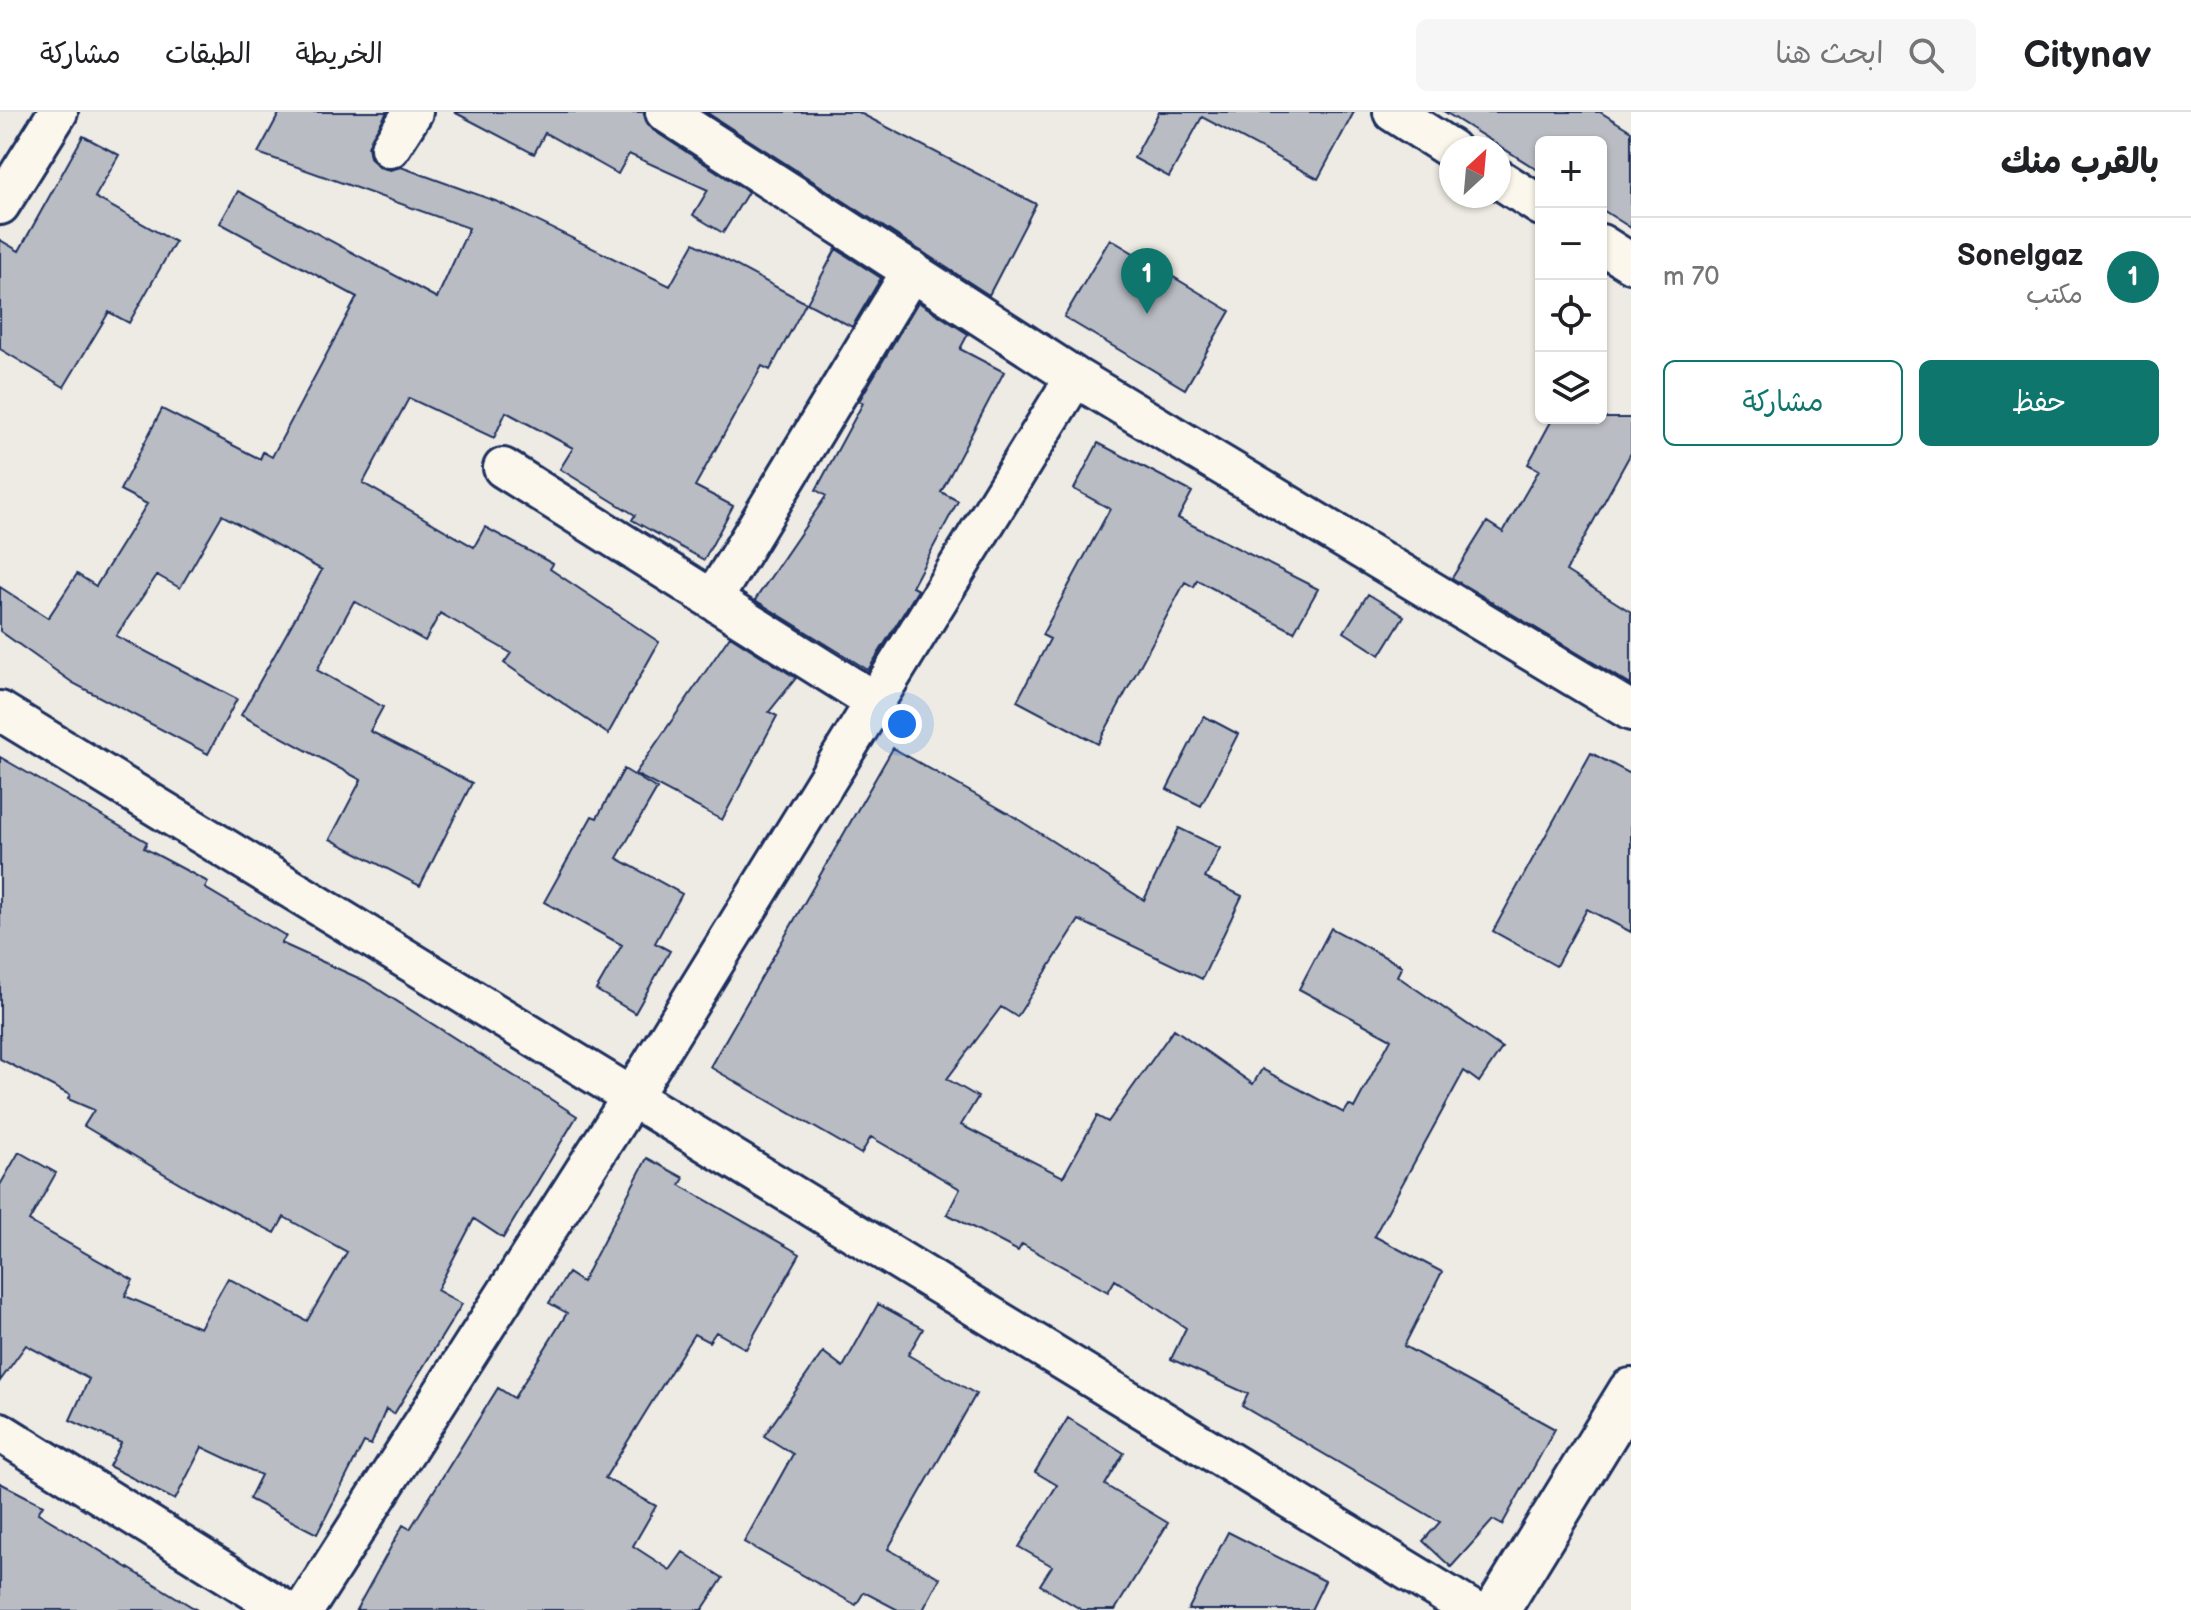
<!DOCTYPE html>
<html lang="ar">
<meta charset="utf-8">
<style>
:root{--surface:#fff;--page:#f6f6f6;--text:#202124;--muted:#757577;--line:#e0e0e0;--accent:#0f766e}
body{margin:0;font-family:"Balsamiq Sans","Playpen Sans Arabic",sans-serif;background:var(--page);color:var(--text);direction:rtl}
.controls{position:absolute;right:24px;top:24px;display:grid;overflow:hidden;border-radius:12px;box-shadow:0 2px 6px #0004}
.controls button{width:72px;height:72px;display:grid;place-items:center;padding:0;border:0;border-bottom:2px solid var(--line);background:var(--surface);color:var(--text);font:40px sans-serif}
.compass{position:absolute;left:1439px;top:24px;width:72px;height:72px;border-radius:50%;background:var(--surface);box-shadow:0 2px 6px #0004;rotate:26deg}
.you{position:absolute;left:902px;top:612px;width:28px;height:28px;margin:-20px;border:6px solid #fff;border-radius:50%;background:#1a73e8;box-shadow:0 0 0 12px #1a73e833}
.badge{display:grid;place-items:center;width:52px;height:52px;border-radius:50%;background:var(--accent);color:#fff;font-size:26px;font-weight:700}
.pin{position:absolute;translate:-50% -66px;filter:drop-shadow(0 2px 4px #0008)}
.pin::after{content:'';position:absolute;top:42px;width:28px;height:24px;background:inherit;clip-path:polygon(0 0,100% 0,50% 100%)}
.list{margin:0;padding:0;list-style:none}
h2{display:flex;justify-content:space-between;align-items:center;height:104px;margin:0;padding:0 32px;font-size:34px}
h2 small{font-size:26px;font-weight:400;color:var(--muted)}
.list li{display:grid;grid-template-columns:52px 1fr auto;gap:24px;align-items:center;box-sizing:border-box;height:120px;padding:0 32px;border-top:2px solid var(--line)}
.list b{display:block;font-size:30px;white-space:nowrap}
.list p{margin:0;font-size:26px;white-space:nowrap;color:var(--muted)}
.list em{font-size:26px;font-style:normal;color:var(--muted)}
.actions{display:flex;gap:16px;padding:24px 32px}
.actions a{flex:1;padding:18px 0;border:2px solid var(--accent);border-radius:12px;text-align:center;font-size:28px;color:var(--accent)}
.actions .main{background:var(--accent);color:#fff}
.icon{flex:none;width:44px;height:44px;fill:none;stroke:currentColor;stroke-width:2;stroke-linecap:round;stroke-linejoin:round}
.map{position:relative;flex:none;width:1631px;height:1498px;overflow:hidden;direction:ltr}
header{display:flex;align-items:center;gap:48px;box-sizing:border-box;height:112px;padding:0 40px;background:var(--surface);border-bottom:2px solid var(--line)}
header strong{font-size:38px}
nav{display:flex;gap:44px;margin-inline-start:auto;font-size:28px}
.search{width:560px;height:72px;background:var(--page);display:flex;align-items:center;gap:20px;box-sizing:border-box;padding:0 28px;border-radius:12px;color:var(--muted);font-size:30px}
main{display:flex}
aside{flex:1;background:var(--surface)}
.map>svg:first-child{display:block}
</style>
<header>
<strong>Citynav</strong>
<div class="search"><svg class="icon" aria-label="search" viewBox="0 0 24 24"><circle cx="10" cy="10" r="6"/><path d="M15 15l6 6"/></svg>ابحث هنا</div>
<nav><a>الخريطة</a><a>الطبقات</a><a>مشاركة</a></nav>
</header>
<main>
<aside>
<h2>بالقرب منك<small></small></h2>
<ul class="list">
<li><span class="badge">1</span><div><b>Sonelgaz</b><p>مكتب</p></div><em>70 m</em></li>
</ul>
<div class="actions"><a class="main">حفظ</a><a>مشاركة</a></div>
</aside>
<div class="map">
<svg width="1631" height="1498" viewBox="0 0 1631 1498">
<rect width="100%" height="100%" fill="#eeebe4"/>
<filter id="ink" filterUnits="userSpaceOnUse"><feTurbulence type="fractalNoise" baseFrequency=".0125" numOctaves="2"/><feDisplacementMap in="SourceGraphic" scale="16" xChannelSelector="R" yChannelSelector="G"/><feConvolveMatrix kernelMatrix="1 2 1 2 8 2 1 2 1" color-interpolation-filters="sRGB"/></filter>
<g filter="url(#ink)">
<path fill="#b9bcc3" stroke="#1b2f5e" stroke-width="2" d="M 280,0 L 387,0 L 368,34 L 370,45 L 379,55 L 390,58 L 401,55 L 498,90 L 670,174 L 694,131 L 806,191 L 770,258 L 762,254 L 695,374 L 733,394 L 704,448 L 632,408 L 635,403 L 560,357 L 573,336 L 506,300 L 494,326 L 409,286 L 363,371 L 474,435 L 485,415 L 553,452 L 550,457 L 659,530 L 608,622 L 504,551 L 511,541 L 440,501 L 425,529 L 354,489 L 317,558 L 383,595 L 370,619 L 472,671 L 420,774 L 330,727 L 361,668 L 241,603 L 322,458 L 222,403 L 180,476 L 157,463 L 116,524 L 237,587 L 208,642 L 73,571 L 0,519 L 0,475 L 48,506 L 77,462 L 96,474 L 147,392 L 120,378 L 162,297 L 260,347 L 263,340 L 272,345 L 357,185 L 220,111 L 238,79 L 437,186 L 469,116 L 258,41 Z
M 454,0 L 643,0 L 653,18 L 748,80 L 723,121 L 693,103 L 708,78 L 629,42 L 618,62 L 545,21 L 534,42 Z
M 706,0 L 858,0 L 1036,92 L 989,183 Z
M 1159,0 L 1354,0 L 1318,67 L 1202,5 L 1169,65 L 1134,46 Z
M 1445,0 L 1600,0 L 1631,19 L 1631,116 L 1601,97 L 1601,30 L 1541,30 L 1541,60 Z
M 83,24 L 119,43 L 95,85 L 175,130 L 129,211 L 109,200 L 64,275 L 0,237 L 0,128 L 19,139 Z
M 1110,127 L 1230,199 L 1185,277 L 1064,205 Z
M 836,137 L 881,166 L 852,215 L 807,191 Z
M 918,190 L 968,222 L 960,237 L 1004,260 L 941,380 L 958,389 L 912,475 L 918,478 L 868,558 L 755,488 L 826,384 L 816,378 L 863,291 L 859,289 Z
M 1553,306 L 1631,306 L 1631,341 L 1566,459 L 1631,500 L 1631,573 L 1452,466 L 1487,410 L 1503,420 L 1539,358 L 1528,352 Z
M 1098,331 L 1192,380 L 1178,406 L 1318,477 L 1294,520 L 1197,468 L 1194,475 L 1185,470 L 1098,632 L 1017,589 L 1050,527 L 1042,523 L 1110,397 L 1074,377 Z
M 1368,482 L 1404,504 L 1380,543 L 1344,520 Z
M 730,524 L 796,566 L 769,600 L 777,604 L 722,708 L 635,662 Z
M 1204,604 L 1238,622 L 1201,694 L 1167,677 Z
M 893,636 L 1013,704 L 1144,788 L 1179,716 L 1220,736 L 1205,766 L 1242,784 L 1202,867 L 1079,808 L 1017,905 L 1001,895 L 947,967 L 978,985 L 961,1013 L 1063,1065 L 1097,1004 L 1108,1010 L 1174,917 L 1253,972 L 1262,957 L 1344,1001 L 1349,993 L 1354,996 L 1391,927 L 1299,877 L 1331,816 L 1402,854 L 1397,864 L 1502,936 L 1479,970 L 1464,959 L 1374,1124 L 1442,1160 L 1404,1234 L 1555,1317 L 1502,1413 L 1493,1408 L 1451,1455 L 1423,1429 L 1440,1410 L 1242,1294 L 1248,1282 L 1171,1247 L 1186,1216 L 1115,1168 L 1108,1180 L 1022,1132 L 1018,1139 L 947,1102 L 960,1077 L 871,1025 L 861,1042 L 710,955 Z
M 1591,641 L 1631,662 L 1631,820 L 1587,797 L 1556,854 L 1493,819 Z
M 0,645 L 147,730 L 144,736 L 208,770 L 205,776 L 286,824 L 281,831 L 365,869 L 577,1004 L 503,1126 L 474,1107 L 437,1178 L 462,1192 L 394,1302 L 386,1297 L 371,1333 L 364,1330 L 317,1422 L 249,1387 L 261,1363 L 202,1335 L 175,1388 L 109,1354 L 121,1331 L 70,1308 L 89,1267 L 26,1233 L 0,1269 L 0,1073 L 19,1040 L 56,1061 L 29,1109 L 133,1168 L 125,1184 L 200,1216 L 228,1166 L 307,1209 L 347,1140 L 284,1105 L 275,1121 L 195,1080 L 84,1014 L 94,998 L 68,987 L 70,983 L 0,947 Z
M 624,657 L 657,677 L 617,746 L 682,782 L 655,831 L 670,839 L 635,901 L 596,878 L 622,833 L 544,790 L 592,704 L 597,706 Z
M 647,1046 L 684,1066 L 680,1073 L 800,1142 L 746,1237 L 716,1220 L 709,1230 L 694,1222 L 605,1366 L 656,1394 L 633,1434 L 670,1458 L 683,1440 L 723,1466 L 702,1498 L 356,1498 L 403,1413 L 410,1417 L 498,1276 L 514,1286 L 567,1201 L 549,1191 L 568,1161 L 582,1170 Z
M 878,1192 L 923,1217 L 908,1243 L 976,1282 L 888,1437 L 940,1466 L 923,1498 L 898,1498 L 864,1480 L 856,1493 L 744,1430 L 793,1342 L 764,1324 L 823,1240 L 843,1255 Z
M 1068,1306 L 1124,1341 L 1105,1373 L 1168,1411 L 1115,1498 L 1082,1498 L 1040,1473 L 1052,1454 L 1019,1435 L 1057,1373 L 1035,1360 Z
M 0,1371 L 43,1393 L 38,1401 L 197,1498 L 0,1498 Z
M 1228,1420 L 1325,1469 L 1311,1498 L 1188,1498 Z"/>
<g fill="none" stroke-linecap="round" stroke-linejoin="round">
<g stroke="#1b2f5e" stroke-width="44">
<path id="minor" d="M 665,0 L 1075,265 L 1631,599
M 1393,0 L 1451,37
M 390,36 L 413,0
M 1499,67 L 1541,94
M 0,93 L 58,0
M 1601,132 L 1631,151
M 503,356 L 874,589
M 713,487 L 912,158
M 0,599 L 1472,1498
M 0,1320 L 285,1498
M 304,1498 L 631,986 L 1075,265"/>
</g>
<g stroke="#1b2f5e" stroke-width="50">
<path id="primary" d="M 1497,1498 L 1631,1279"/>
</g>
<use href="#minor" stroke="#fbf7ec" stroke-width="38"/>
<use href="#primary" stroke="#fbf7ec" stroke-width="44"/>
</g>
</g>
</svg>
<div class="controls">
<button>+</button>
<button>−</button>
<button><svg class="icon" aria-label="locate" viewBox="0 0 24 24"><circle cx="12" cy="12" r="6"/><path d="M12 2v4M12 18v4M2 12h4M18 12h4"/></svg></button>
<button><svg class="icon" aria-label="layers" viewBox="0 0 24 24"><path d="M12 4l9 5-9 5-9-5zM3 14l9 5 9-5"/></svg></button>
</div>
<svg class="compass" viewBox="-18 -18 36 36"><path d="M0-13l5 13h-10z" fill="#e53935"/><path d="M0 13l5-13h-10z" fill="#757577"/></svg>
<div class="you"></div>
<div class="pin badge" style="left:1147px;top:202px">1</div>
</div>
</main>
